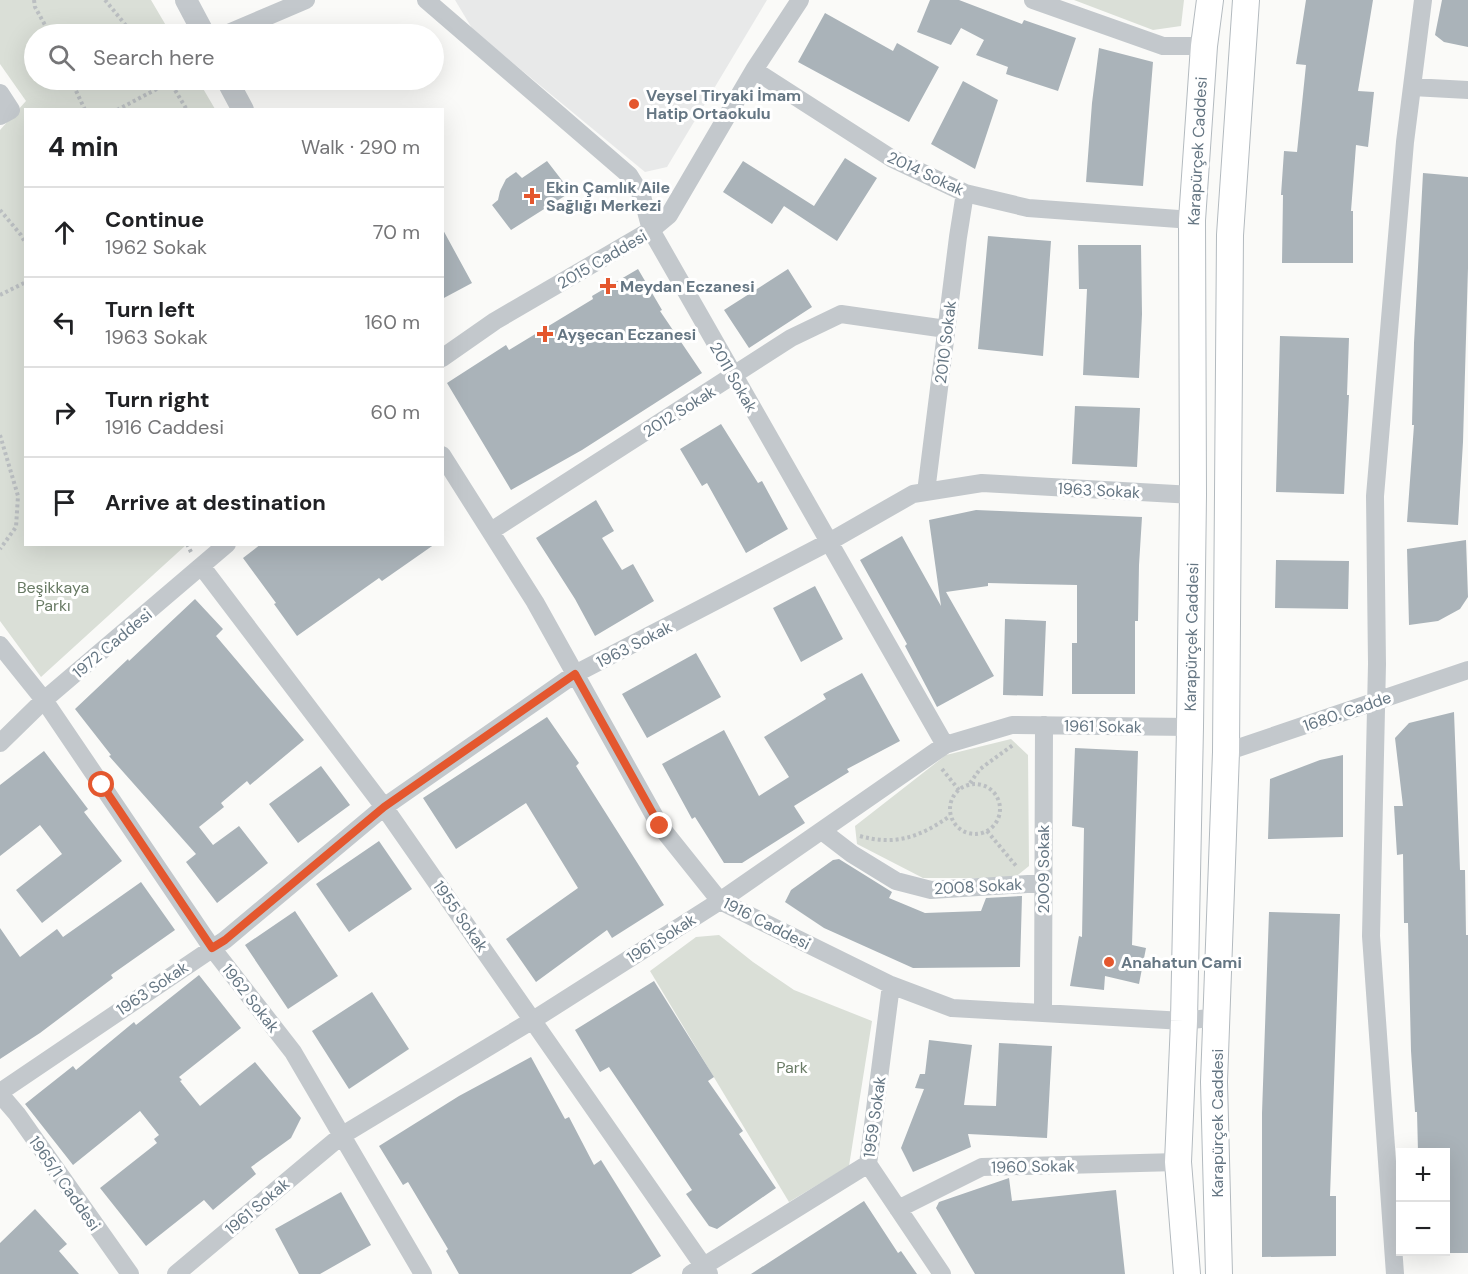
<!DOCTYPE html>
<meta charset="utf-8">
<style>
:root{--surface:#fff;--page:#f6f6f6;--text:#202124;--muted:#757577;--line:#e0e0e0}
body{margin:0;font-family:"DM Sans",sans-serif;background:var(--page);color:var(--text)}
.controls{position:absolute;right:18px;bottom:18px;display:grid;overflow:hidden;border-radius:0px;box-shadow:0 6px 24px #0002}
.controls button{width:54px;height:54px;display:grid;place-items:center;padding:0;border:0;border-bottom:2px solid var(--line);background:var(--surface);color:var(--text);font:30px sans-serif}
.stop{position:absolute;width:18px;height:18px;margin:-14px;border:4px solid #e4572e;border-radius:50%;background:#fff}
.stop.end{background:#e4572e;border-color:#fff;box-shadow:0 2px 6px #0008}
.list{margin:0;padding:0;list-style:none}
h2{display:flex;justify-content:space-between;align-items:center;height:78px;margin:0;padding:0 24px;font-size:26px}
h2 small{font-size:20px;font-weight:400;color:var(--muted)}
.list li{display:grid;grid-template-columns:39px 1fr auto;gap:18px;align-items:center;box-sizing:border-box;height:90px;padding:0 24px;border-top:2px solid var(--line)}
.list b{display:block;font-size:22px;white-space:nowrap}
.list p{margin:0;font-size:20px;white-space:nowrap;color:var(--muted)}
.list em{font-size:20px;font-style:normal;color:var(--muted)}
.icon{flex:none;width:33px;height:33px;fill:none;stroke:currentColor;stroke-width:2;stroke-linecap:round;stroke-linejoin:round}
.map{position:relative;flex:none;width:1468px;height:1274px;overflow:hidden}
.search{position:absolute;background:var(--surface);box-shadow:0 6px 24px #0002;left:24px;top:24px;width:420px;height:66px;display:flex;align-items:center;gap:15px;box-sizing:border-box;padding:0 21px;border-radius:33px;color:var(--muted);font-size:22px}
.panel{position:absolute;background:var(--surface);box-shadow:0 6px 24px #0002;left:24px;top:108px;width:420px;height:438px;border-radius:0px}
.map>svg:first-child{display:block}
</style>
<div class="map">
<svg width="1468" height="1274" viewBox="0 0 1468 1274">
<rect width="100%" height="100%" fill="#fafaf8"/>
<path fill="#e8e9e9" d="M 455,0 L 767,0 L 667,167 L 645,172 L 473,30 Z"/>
<path fill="#dadfd7" d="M 0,0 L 151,0 L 171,34 L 34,34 L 34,80 L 198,80 L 215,109 L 26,110 L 26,544 L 186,545 L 41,677 L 0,621 L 0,130 L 26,101 L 0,64 Z
M 1074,0 L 1184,0 L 1181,26 L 1153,30 Z
M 1011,739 L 1028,755 L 1029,866 L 1014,878 L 923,878 L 857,844 L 855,826 L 946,755 Z
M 719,935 L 753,962 L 794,990 L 872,1021 L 849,1166 L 789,1202 L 650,971 L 696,937 Z"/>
<path fill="#aab3b9" d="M 930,0 L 959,0 L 1022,24 L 1024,20 L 1076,38 L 1058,91 L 1006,74 L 1008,67 L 976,55 L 984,40 L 961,28 L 951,45 L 917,32 Z
M 1306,0 L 1373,0 L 1358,91 L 1374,92 L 1368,147 L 1356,145 L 1351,211 L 1353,211 L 1353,263 L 1282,263 L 1283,195 L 1281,195 L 1284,151 L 1297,152 L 1306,65 L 1296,64 Z
M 1442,0 L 1468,0 L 1468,47 L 1444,42 L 1435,35 Z
M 825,13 L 893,51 L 897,43 L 939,67 L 909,122 L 798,62 Z
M 1099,48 L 1153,62 L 1143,186 L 1086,182 L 1092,103 Z
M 963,81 L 998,100 L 975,169 L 931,144 Z
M 845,158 L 877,178 L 837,241 L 784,206 L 772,224 L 723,192 L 743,161 L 814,206 Z
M 547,161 L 571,192 L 511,230 L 492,205 L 498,200 L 500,191 L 506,179 L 516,172 L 522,178 Z
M 1423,173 L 1468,177 L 1468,268 L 1463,442 L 1458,525 L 1407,522 L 1414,425 L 1412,425 L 1414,343 Z
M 442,228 L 472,283 L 442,299 Z
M 988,236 L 1051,241 L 1043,356 L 978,349 Z
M 1078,245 L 1141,245 L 1142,314 L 1139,378 L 1083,375 L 1087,289 L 1079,289 Z
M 638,269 L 662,310 L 660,311 L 702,373 L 582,450 L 511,490 L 447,383 L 506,345 L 509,350 L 593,299 L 592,296 Z
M 788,269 L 812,307 L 749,348 L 724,310 Z
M 1280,336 L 1349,338 L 1347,395 L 1349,395 L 1344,494 L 1276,492 Z
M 1075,406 L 1140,408 L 1137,467 L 1072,464 Z
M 721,424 L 758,483 L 762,481 L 788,529 L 746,553 L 707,483 L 702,486 L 680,449 Z
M 596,500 L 614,531 L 602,538 L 622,570 L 633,564 L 654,601 L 595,636 L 575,599 L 536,538 Z
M 976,510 L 1142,517 L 1139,565 L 1138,621 L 1135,621 L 1135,694 L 1072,694 L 1072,643 L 1077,643 L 1077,585 L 988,583 L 988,586 L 946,592 L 994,676 L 937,707 L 905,646 L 907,644 L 860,560 L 902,536 L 941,606 L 929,520 Z
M 1466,540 L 1468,597 L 1460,609 L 1438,621 L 1409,625 L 1407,549 Z
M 261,544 L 435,544 L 382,581 L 379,578 L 297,636 L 274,604 L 276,603 L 243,558 Z
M 1276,560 L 1349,561 L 1348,609 L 1275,608 Z
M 815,586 L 843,639 L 801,662 L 773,608 Z
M 195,599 L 223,629 L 216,636 L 304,740 L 250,785 L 247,781 L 221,803 L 224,807 L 199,827 L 213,845 L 239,826 L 268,863 L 217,903 L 186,862 L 196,854 L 109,756 L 111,755 L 75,709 L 128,659 L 129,661 Z
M 1005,619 L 1046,621 L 1043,696 L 1003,695 Z
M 696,653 L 721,697 L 647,738 L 622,694 Z
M 862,673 L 900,741 L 847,769 L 849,772 L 794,806 L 805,823 L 742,863 L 724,863 L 695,817 L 692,819 L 662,764 L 724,730 L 759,796 L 789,777 L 764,737 L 826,699 L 823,694 Z
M 1454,712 L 1460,870 L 1465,870 L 1466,935 L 1468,935 L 1468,1253 L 1446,1253 L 1446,1152 L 1418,1152 L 1417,1112 L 1415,1112 L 1411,1051 L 1408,923 L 1404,923 L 1403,854 L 1397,855 L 1394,806 L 1403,806 L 1395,738 L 1409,723 Z
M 547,717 L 579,763 L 576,766 L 664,905 L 612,938 L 607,930 L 536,982 L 506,939 L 578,888 L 526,803 L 456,849 L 423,798 Z
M 1075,748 L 1138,751 L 1132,945 L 1146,948 L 1139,984 L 1105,976 L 1104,990 L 1070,986 L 1079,936 L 1082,937 L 1084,828 L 1072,826 Z
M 44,751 L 88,809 L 84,812 L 122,861 L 42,923 L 16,890 L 62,854 L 40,825 L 0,856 L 0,785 Z
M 1343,755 L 1343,837 L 1268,839 L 1270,779 L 1320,760 Z
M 321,766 L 350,805 L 298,843 L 269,804 Z
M 379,841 L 412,889 L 349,932 L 316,884 Z
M 839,859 L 892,892 L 889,898 L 925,913 L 981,911 L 986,898 L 1022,896 L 1020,967 L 913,968 L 824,928 L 785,902 L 791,890 L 833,860 Z
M 141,882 L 175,930 L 111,975 L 113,978 L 40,1033 L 0,1059 L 0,928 L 20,957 L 57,929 L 63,937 Z
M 295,911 L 338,976 L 288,1009 L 245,945 Z
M 1269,912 L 1340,914 L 1330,1196 L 1336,1196 L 1336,1256 L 1262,1257 L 1262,1113 Z
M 199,975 L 241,1028 L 179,1077 L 182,1080 L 180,1081 L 200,1106 L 255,1062 L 301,1118 L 291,1138 L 251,1167 L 256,1174 L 213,1210 L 204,1200 L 146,1246 L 100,1188 L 157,1143 L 154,1139 L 159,1135 L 140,1111 L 73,1165 L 25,1104 L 73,1066 L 76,1070 L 134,1022 L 136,1025 Z
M 654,981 L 714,1077 L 708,1081 L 743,1131 L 739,1134 L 776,1188 L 717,1229 L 709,1226 L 686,1194 L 692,1190 L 609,1067 L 600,1072 L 575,1030 Z
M 372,992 L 409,1049 L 349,1089 L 312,1031 Z
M 929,1040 L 972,1045 L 964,1105 L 996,1106 L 999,1043 L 1052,1046 L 1047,1138 L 968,1134 L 971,1147 L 913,1172 L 901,1148 L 924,1089 L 915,1088 L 920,1074 L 925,1074 Z
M 531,1057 L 565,1119 L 569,1117 L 594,1165 L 601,1160 L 661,1256 L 631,1274 L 459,1274 L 446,1251 L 448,1249 L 408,1182 L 403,1185 L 379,1146 L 459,1096 Z
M 1009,1178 L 1012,1201 L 1116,1190 L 1125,1274 L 975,1274 L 936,1208 L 939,1202 Z
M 341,1192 L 371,1245 L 320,1274 L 299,1274 L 275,1229 Z
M 864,1201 L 898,1253 L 901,1251 L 917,1274 L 751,1274 Z
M 35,1209 L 67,1244 L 59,1251 L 79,1274 L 0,1274 L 0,1243 Z"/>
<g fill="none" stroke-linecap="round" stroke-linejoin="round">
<g stroke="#b3babf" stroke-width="28">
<path id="secondary" d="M 1187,1274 L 1178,1162 L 1184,1021 L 1190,727 L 1193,495 L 1192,220 L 1204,46 L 1210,0
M 1219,1274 L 1214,1082 L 1226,752 L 1230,235 L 1246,0"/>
</g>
<path stroke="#bbbfc2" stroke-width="4" stroke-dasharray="3 3" stroke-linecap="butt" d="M 34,0 L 35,7 L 50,34
M 105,0 L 133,34
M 71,80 L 85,110
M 169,80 L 187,110
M 117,110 L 170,82
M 0,210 L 21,235 L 26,244
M 0,295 L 26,282
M 0,435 L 18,496 L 16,527 L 0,549
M 187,544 L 191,552
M 942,769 L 959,790
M 970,783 L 980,769 L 1013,745
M950 809a25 25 0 1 1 50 0a25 25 0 1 1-50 0Z
M 987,831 L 1017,867
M 860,836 C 895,846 920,837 950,816"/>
<path stroke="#c3c8cc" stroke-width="18" d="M 426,0 L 629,175 L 642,196 L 651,230 L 945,745
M 1033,0 L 1163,46 L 1204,46
M 226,34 L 306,0
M 754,70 L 891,158 L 965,193 L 1028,208 L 1192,220
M 1412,87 L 1468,90
M 0,93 L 11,110 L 0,116
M 442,358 L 495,321 L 651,230 L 669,215 L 754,70 L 800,0
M 442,455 L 535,602 L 660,826 L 720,901 L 891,985 L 952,1008 L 1184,1021 L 1217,1017
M 926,492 L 958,237 L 965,193
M 491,531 L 791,338 L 841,314 L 946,329
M 202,567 L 384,807 L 709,1274
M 0,645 L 44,700 L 212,948 L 293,1052 L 423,1274
M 0,743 L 44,700 L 227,544
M 1226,752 L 1468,670
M 822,831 L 852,854 L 896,881 L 931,890 L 1043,883
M 1043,1013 L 1044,725
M 0,1092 L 225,940 L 384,807 L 575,674 L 829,542 L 913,494 L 982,483 L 1193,495
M 0,1094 L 17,1114 L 130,1274
M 868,1164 L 891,985
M 868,1164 L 942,1274
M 898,1209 L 982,1167 L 1178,1162
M 176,1274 L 341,1136 L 533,1020 L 720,901 L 945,745 L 1012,725 L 1190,727
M 691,1274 L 868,1164
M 1395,1274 L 1371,936 L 1377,664 L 1375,496 L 1405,142 L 1423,0"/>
<path stroke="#c3c8cc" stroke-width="22" d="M 186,0 L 204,34
M 227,80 L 243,110"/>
<use href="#secondary" stroke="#fff" stroke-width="26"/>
</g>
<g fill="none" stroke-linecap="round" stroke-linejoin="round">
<path stroke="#e4572e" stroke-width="8" d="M 102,785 L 212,948 L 225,940 L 384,807 L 575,674 L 660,826"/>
</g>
<g fill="#e4572e" stroke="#fff" stroke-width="2">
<circle cx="634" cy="104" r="6"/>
<path d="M529 187h6v6h6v6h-6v6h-6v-6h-6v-6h6z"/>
<path d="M605 277h6v6h6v6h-6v6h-6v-6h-6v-6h6z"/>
<path d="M542 325h6v6h6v6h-6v6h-6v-6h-6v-6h6z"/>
<circle cx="1109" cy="962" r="6"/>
</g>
<g text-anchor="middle" stroke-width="6" stroke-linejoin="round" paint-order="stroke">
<g font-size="16" font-weight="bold" fill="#657683" stroke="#fff" text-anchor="start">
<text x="646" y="101">Veysel Tiryaki İmam<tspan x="646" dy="18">Hatip Ortaokulu</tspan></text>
<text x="546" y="193">Ekin Çamlık Aile<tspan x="546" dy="18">Sağlığı Merkezi</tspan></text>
<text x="620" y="292">Meydan Eczanesi</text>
<text x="557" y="340">Ayşecan Eczanesi</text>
<text x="1121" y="968">Anahatun Cami</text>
</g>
<g font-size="16" fill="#657683" stroke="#fff">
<text transform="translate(1197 151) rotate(-87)" y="6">Karapürçek Caddesi</text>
<text transform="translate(926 173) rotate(25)" y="6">2014 Sokak</text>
<text transform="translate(602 259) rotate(-30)" y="6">2015 Caddesi</text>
<text transform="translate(945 342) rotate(-83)" y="6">2010 Sokak</text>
<text transform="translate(734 377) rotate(60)" y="6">2011 Sokak</text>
<text transform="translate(679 411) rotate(-32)" y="6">2012 Sokak</text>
<text transform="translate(1099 490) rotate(3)" y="6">1963 Sokak</text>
<text transform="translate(1191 637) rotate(-89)" y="6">Karapürçek Caddesi</text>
<text transform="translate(112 643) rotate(-40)" y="6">1972 Caddesi</text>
<text transform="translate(634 644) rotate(-27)" y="6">1963 Sokak</text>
<text transform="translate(1347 711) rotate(-19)" y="6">1680. Cadde</text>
<text transform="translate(1103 726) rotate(1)" y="6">1961 Sokak</text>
<text transform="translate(1043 869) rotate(-90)" y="6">2009 Sokak</text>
<text transform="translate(978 886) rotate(-3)" y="6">2008 Sokak</text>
<text transform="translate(461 916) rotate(55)" y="6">1955 Sokak</text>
<text transform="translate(767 923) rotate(27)" y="6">1916 Caddesi</text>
<text transform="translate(661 938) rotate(-32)" y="6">1961 Sokak</text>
<text transform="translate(152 988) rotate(-34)" y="6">1963 Sokak</text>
<text transform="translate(251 998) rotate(52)" y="6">1962 Sokak</text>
<text transform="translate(874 1117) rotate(-82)" y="6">1959 Sokak</text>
<text transform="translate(1217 1123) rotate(-90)" y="6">Karapürçek Caddesi</text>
<text transform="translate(1033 1166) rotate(-1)" y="6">1960 Sokak</text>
<text transform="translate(65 1183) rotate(55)" y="6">1965/1 Caddesi</text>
<text transform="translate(257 1206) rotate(-40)" y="6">1961 Sokak</text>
</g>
<g font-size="16" fill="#687a64" stroke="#fff">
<text x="53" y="593">Beşikkaya<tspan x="53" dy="18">Parkı</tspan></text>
<text x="792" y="1073">Park</text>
</g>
</g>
</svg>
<div class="controls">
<button>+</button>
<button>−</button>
</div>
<div class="stop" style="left:102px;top:785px"></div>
<div class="stop end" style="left:660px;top:826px"></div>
<div class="search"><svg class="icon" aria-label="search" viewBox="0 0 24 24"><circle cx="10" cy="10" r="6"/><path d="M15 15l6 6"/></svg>Search here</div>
<section class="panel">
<h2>4 min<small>Walk · 290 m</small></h2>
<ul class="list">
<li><svg class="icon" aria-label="ahead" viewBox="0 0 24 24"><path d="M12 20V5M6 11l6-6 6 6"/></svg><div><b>Continue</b><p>1962 Sokak</p></div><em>70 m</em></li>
<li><svg class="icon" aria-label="left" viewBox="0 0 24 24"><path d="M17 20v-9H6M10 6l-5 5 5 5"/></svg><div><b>Turn left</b><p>1963 Sokak</p></div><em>160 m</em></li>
<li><svg class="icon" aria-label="right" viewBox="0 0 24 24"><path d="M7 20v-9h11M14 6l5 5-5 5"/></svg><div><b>Turn right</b><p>1916 Caddesi</p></div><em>60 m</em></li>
<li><svg class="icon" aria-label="arrive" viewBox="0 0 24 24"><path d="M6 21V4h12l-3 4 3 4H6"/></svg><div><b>Arrive at destination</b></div></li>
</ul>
</section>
</div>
